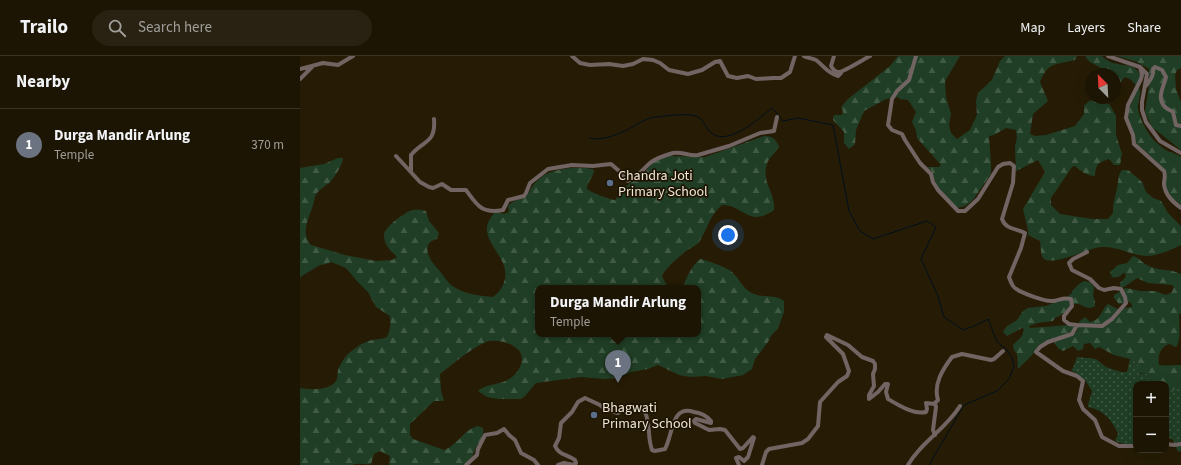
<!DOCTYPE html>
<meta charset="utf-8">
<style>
:root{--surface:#1c1504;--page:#292213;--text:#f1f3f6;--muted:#a09f9a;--line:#3a3426;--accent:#0b8043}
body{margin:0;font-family:"Source Sans 3",sans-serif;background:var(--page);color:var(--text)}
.controls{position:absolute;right:12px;bottom:12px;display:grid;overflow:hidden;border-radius:8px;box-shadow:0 4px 16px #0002}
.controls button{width:36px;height:36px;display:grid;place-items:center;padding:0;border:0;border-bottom:1px solid var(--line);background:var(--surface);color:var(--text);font:20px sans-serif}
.compass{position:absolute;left:785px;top:12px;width:36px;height:36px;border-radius:50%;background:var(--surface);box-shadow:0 4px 16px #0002;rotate:336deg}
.you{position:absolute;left:428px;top:179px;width:14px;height:14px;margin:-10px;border:3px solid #fff;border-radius:50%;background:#1a73e8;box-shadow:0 0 0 6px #1a73e833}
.badge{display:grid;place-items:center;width:26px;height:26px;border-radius:50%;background:var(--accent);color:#fff;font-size:13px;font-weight:700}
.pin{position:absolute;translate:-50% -33px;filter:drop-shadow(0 1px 2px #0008)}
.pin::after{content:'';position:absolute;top:21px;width:14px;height:12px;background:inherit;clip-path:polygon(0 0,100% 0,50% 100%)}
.popup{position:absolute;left:235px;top:229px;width:166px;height:52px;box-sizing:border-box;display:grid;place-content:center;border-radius:8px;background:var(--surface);filter:drop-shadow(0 1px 3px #0005);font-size:13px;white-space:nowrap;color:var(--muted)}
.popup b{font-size:15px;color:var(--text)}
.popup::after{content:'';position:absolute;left:50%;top:100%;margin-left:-8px;border:8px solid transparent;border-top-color:var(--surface)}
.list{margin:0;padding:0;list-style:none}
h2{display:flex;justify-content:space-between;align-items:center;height:52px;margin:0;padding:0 16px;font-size:17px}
h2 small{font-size:13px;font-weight:400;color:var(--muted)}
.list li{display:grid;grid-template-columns:26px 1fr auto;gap:12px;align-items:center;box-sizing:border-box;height:72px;padding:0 16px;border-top:1px solid var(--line)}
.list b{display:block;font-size:15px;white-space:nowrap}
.list p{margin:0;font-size:13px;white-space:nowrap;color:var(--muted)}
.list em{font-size:13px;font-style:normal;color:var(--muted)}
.icon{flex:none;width:22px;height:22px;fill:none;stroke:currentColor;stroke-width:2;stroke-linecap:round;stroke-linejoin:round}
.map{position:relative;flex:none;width:881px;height:409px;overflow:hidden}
header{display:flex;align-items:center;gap:24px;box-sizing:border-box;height:56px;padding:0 20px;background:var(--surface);border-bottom:1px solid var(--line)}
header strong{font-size:19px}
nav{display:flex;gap:22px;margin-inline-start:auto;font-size:14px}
.search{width:280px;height:36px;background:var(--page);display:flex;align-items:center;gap:10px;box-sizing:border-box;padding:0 14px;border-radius:22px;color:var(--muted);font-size:15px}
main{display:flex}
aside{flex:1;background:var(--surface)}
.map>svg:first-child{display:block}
</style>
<header>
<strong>Trailo</strong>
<div class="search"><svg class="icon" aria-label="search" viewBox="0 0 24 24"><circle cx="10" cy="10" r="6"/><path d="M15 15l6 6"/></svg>Search here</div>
<nav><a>Map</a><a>Layers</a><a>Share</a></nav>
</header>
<main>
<aside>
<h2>Nearby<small></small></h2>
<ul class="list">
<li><span class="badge" style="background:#6b7280">1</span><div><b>Durga Mandir Arlung</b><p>Temple</p></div><em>370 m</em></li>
</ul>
</aside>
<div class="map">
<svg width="881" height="409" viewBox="0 0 881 409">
<defs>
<pattern id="grass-dots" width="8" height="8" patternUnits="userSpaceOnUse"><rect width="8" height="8" fill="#203e25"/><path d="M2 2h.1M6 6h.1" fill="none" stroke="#415a44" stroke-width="1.8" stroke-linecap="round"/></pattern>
<pattern id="forest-firs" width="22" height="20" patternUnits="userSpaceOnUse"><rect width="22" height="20" fill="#203e25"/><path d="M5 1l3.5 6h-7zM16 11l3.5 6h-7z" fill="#415a44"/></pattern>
</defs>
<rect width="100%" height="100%" fill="#261c05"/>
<path fill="url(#grass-dots)" d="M 777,301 L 796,303 L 806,311 L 821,316 L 827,316 L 830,303 L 838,307 L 839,318 L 847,318 L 851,324 L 858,328 L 836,328 L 836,387 L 826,389 L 815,385 L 818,378 C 812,364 804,354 788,351 L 788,349 L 792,335 L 785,324 L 771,314 L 773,312 Z
M 881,325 L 881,395 L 878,396 L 873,384 L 866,380 L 866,336 L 872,336 Z"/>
<path fill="url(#forest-firs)" d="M 598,0 L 660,0 L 645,25 L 646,41 L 651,58 L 649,69 L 651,77 L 657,83 L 670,74 L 677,59 L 676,45 L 678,37 L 692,24 L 700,5 L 705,0 L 777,0 L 775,4 C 755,9 748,6 740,26 L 748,45 L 733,58 L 730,78 L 735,80 L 746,79 L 775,70 L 784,58 L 784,50 C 789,44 794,42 801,42 L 810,49 L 816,60 L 816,79 L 822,98 L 820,109 L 814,109 L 809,103 C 798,107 796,107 795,120 C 788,120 780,115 775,110 L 772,111 L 751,142 L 751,149 L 760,158 L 792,163 L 808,163 L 813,157 C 813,147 815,142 817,132 C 819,125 817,120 822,114 L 828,114 L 842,126 L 846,136 L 853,142 L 861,145 L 868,157 L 881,170 L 881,189 C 870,194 858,200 846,200 C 831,199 817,190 801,191 C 789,192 754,210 744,203 C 740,199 741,190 740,185 L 728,179 L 728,174 L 723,153 L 745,116 L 738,104 L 716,115 L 715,90 L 717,82 L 716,74 L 706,72 L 694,79 L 689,80 L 691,107 L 691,118 L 672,145 L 665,150 L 657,152 L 638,132 L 631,114 L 626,111 L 639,111 L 641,109 L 617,82 L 616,74 L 612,66 L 616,56 L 608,44 L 600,43 L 599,41 L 586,43 L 564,55 L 556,74 L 555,88 L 549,93 L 544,87 L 544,76 L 533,64 L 534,59 L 542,59 L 543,56 L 541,51 L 548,43 L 590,10 Z
M 786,0 L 802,0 C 815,13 829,5 838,15 C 842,20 839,24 839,29 C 839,35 839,30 840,35 C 841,41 837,47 838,53 C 839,61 845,72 849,78 C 852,83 860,90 864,93 C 870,97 876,97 881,101 L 881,150 L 868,138 L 865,128 L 867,117 L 857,106 L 835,86 L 828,63 L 829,53 L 838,31 L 830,23 L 825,21 L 820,27 L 815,24 L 815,18 L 806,18 L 805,14 L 790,6 L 786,2 Z
M 817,0 L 881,0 L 881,12 L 877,14 L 875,19 L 876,33 L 881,46 L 881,94 L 852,71 L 845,56 L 849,30 L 849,13 L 837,6 Z
M 464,80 C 473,80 475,83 479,90 C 476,97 469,101 467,108 C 461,127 476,137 474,154 C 448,172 444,149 422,149 C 410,158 407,174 399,186 C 396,190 390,192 386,195 C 378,202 367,210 362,220 L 368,232 L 238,232 L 238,278 L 398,278 L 398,232 L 383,232 C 385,223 393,208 400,203 C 407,204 428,212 432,216 C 440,223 442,233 454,238 C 464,242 475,238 484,245 L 484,256 L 478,272 L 471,280 L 468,286 L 455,303 L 452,313 L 443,319 L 422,323 L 406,320 L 390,321 L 379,319 L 358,309 L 348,313 L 331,316 L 316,322 L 305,323 L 281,321 L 236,327 L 225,340 L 221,343 L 198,343 L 187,341 L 178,335 C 188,326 205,331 216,317 C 228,302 221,291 204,286 C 197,285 192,284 186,286 C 171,292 153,308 140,318 L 141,335 L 144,345 L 134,345 L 110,368 L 110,379 L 113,383 L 144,394 C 158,389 164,373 178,370 L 183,372 C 184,380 180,384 177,390 C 172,399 173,403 163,409 L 89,409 L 90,400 L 80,395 L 74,398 L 71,408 C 64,409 59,406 52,409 L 0,409 L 0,332 C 10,334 32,335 37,323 C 38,320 37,317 38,314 C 40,309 44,302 48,298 C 55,292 63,286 72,284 C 77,283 82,283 87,281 C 90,274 91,268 90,260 L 76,251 L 68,236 L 56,224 L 46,212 L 31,206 L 26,208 L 20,209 L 0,221 L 0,112 L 24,108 L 38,102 L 43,102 C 42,110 35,121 29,127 C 25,130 20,133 17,137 C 14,140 15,144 13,149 C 9,162 0,177 11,189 L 45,199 L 76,205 L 92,204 L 97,201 C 91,195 84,189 84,180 C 84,171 103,158 110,155 C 116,153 121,154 126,155 L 129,165 L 139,177 L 137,183 C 120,187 129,204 137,212 C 143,218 146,226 154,231 C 165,238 180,240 193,241 C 197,238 201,234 203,229 C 213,207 189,193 187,175 C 186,167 191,161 196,155 L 204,158 L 209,156 L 208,150 C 214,143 221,144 227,139 C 229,137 230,134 232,131 C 234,127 239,123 243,120 C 252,113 284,109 294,114 C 294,121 287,125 287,133 C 290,136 311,144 315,144 L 325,131 L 347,114 L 350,109 L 354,105 L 369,100 L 405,101 Z
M 833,200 C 839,201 843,208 849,210 C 859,215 871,213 881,218 L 881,257 L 879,259 C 879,270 881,280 877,290 L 875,291 L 870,288 C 861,290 857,299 859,309 C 868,310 873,309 881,309 L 881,325 L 872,336 L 866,336 L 866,328 C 856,328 852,326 847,318 L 837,317 L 835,315 L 838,310 L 838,307 L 830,303 L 814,299 L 799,291 L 795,293 L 790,287 L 784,288 L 783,293 L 778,295 L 773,290 L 763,295 L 759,293 L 754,287 C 765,279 778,284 779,266 L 785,261 L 790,266 C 793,265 795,264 797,263 C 802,258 803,252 808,248 L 818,253 L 832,251 L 832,249 L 830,246 L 819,248 L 814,242 L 814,239 L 826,232 L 840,235 L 855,235 L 866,239 L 872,236 L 874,231 L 872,229 L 848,227 L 837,222 L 824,231 L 820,231 L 820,227 L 825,222 L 826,218 L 823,217 C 820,221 817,222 812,221 L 810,216 L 818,209 L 827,207 Z
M 784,225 L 790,226 L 794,231 L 793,240 L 795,245 L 795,250 C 788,254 786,251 779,248 C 779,248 773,248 772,248 L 763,258 L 755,262 L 753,265 L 738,267 L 729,270 L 730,272 L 769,269 L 773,270 L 775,272 L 771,278 L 739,289 L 732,299 L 718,313 L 717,298 L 714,294 L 713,289 L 722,280 L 724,273 L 722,272 L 707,280 L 703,276 L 706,271 L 717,264 L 723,255 L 728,252 L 746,250 L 760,244 L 768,243 L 768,240 L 772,237 L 772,235 L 779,228 Z"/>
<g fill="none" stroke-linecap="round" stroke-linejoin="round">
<path stroke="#000e1b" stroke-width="1" d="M 290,82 C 302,86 322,77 334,70 C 339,67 344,64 350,62 C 361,60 386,57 396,60 C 404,63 405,71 410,76 C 428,92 459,62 472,52 L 475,55 L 483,65 L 498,62 L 533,69 L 549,155 L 560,175 L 573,183 L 627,165 L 636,171 L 621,203 L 638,240 L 644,261 L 663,274 L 677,269 L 688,263 L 697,286 L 707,294 L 712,302 L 714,310 L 709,323 L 697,335 L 664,349 L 629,409"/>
<path stroke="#716462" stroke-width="4" d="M 272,0 L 280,7 L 290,9 L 309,8 L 323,10 L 333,8 L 343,3 L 353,4 L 360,7 L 369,14 L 388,18 L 402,14 L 415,6 L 420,5 L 428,20 L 437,22 L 448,20 L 456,23 L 473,22 L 481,22 L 490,16 L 495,0
M 504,0 C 507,2 512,2 516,4 C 524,10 527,17 538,20 L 541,17
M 534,0 L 531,10 C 533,13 534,16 538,16 C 542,17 564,3 570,0
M 616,0 L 609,24 L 597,35 L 592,43 L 588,69 L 592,74 L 602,78 L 605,84 L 620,107 L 631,118 L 633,126 L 638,134 L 658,155 L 665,155 L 678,143 L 698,111 L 703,108 L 710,107 L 714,110 L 713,127 L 702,163 C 706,174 716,172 725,177 L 721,192 L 709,221 C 710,224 711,227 713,230 C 717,236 746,246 753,245 C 762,244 761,241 771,243 L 772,250 L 764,260 L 764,264 L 769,268 L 777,269 L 772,278 L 748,286 L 740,291 L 736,296 L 763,315 L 777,320 L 783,325 L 779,344 L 783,353 L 795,364 L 802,381 L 819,390 L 836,390
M 808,0 L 840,11 L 847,18 L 842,46 L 842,54 L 846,66 L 860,85 L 881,97
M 840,11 L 842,19 L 841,23 L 828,49 L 826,62 L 833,79 L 834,88 L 864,115 C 866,120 864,123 864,128 C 865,139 873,146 881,152
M 0,13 L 23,7 L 38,9 L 53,0
M 0,23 L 12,11
M 846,30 C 850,24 854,20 853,13 L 855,11 L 862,14 L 866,21 C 864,30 856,42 865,51 C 867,53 870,54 873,56 L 876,69 L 881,70
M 96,100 L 120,126 L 129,131 L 133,132 L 142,128 L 151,134 L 166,134 C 177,149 181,158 203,154 L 208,144 L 224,140 L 226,137 L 230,127 L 248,113 L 272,109 L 293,110 L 311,108 L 318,114 L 328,125 C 338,121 342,114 350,107 C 356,102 366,99 373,97 C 382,95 390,101 398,99 L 429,90 L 460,77 L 474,75 L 477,61
M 111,116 L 111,99 C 123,84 136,88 134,63
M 777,269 L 802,270 L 812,263 L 826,247 L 825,241 L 821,233 L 814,232 L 804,234 L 799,232 L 790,223 L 772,214 L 769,207 L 773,203 L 787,196
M 634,348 L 638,344 C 633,328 643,313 652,301 L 662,298 L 691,304 L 694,303 L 703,295
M 866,388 L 874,389 L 881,388
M 166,409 L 177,399 L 178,393 L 185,379 L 197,377 L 204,373 L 209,379 L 215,384 L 221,397 L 234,404 L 238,409
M 258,409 L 264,407 L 274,409
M 274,409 L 276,407 L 275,404 C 267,398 259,399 255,390 L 259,382 L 261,367 L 272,356 L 278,346 L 285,342 L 300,349 L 306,354 L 318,357 L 331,350 L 345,356 C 351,370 347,380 352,394 L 355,395 L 365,393 C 373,379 371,348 394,356 C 401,357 407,360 411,365 L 411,367 L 396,363 L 394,365 L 395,367 L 409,374 L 420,373 L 425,374 L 440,393 L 443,392 L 453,381 L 454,382 L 448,401 L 444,405 L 439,401 L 436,402 L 439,409
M 462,409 L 466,396 L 469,393 L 502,387 L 508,383 L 518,370 L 520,346 L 538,326 L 547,320 L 549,315 L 543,298 L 526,281 L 527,279 L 548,289 L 562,301 L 573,305 L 575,308 L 575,313 L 573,318 L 574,330 L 569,339 L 569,343 L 578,336 L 585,328 L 588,328 L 586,336 L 588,343 C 598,349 614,359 626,356 L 627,353 L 626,347 L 635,348 L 636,351 L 633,374 L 635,379
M 608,409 C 621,386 646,373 660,350"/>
</g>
<g fill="#5c6f8a" stroke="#1d1300" stroke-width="1.5">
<circle cx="310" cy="127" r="4"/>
<circle cx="294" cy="359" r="4"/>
</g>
<g text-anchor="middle" stroke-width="3.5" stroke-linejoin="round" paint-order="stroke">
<g font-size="14" fill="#eee7d9" stroke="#1d1300" text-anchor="start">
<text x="318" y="124">Chandra Joti<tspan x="318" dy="16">Primary School</tspan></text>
<text x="302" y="356">Bhagwati<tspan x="302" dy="16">Primary School</tspan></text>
</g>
</g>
</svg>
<div class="controls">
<button>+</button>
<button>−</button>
</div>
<svg class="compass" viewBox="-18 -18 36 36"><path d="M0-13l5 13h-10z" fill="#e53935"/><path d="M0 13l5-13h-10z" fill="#a09f9a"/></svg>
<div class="you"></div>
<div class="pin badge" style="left:318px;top:327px;background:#6b7280">1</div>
<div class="popup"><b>Durga Mandir Arlung</b>Temple</div>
</div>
</main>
